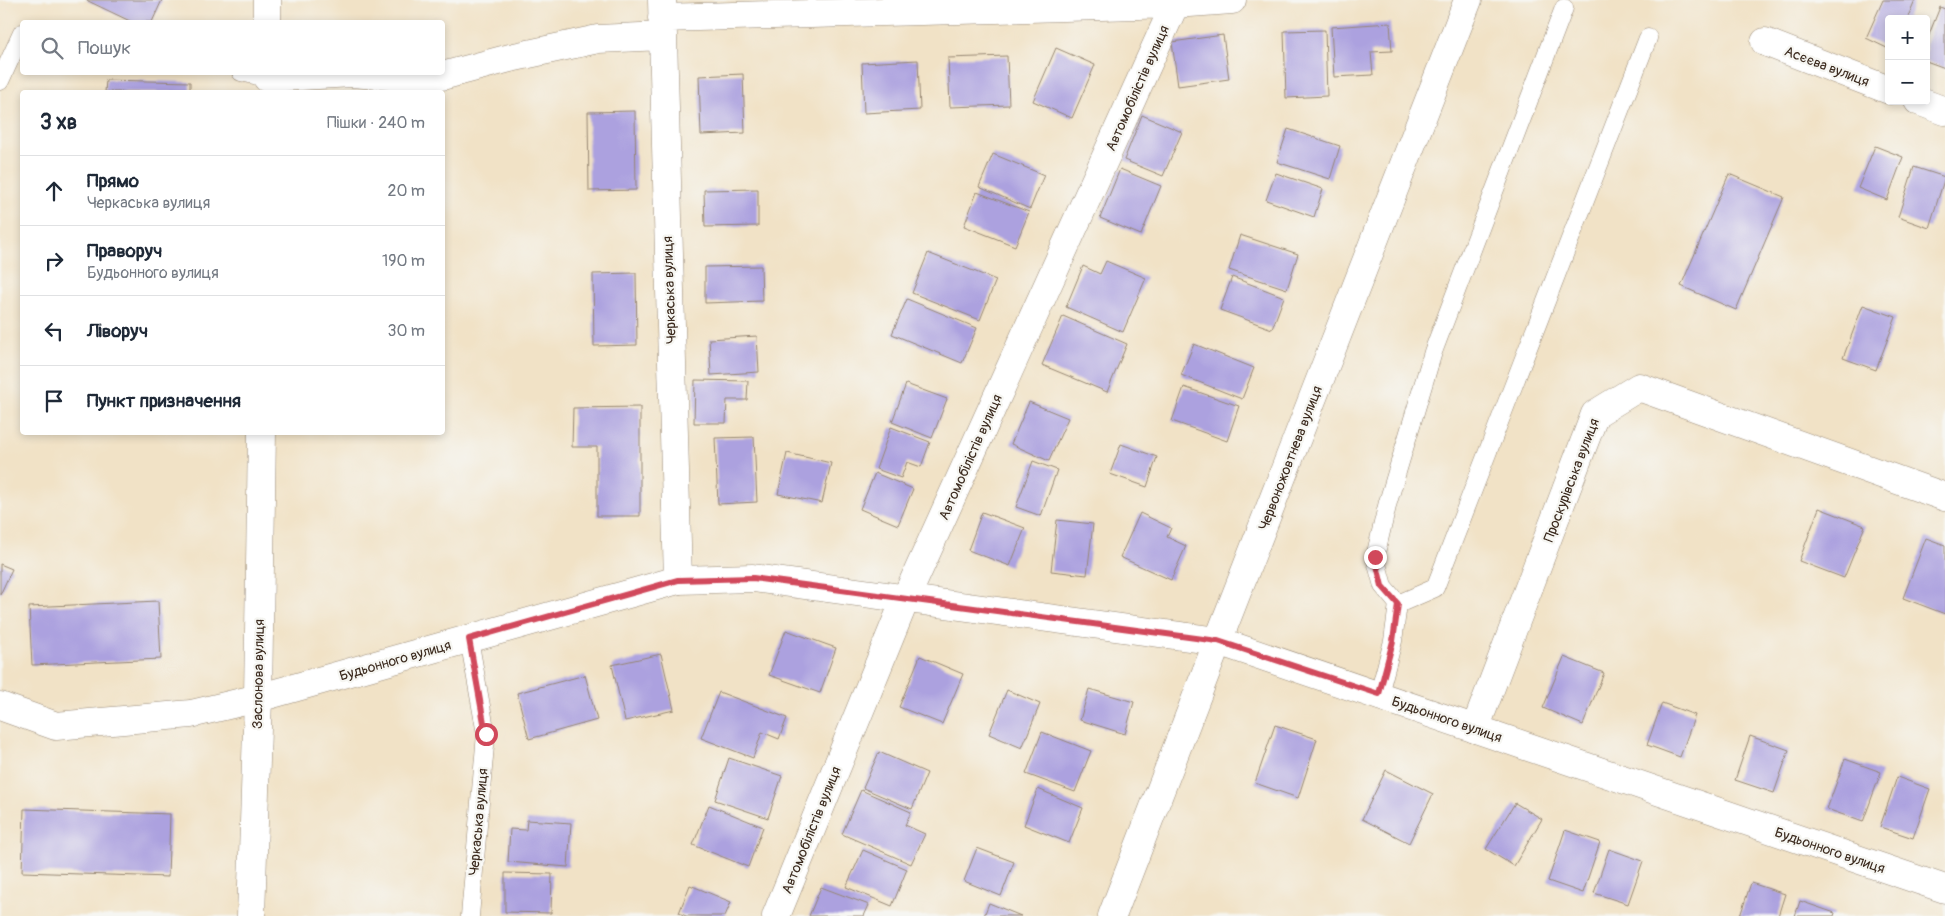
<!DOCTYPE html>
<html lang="uk">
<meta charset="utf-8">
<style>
:root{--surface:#fff;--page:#f2f2f3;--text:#1f2937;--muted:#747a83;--line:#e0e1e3}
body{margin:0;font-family:Pangolin,sans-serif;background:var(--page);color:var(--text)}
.controls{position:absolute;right:15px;top:15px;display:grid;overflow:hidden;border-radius:5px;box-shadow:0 2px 8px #0003}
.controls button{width:45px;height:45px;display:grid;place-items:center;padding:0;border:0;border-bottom:1px solid var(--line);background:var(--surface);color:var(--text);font:25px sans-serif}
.stop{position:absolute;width:15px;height:15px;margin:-11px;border:4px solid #d1495b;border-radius:50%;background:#fff}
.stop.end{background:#d1495b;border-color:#fff;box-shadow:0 1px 5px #0008}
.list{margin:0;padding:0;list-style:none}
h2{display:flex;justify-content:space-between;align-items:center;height:65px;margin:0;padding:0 20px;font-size:21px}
h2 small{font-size:16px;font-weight:400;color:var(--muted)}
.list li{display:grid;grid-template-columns:32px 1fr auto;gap:15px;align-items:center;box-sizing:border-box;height:70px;padding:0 20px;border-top:1px solid var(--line)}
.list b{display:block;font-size:19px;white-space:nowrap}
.list p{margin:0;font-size:16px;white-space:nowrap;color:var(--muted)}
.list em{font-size:16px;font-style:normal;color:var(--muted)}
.icon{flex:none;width:28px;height:28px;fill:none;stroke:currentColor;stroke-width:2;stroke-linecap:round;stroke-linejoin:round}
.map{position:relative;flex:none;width:1945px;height:916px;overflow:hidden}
.search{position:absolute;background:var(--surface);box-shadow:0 2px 8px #0003;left:20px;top:20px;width:425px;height:55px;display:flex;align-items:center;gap:12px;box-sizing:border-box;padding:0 18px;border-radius:5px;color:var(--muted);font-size:19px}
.panel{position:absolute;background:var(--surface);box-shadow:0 2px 8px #0003;left:20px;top:90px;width:425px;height:345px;border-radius:5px}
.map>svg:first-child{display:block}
</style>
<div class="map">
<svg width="1945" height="916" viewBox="0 0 1945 916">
<rect width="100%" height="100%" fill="#f6f6f2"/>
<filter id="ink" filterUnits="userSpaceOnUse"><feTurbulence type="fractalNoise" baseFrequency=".02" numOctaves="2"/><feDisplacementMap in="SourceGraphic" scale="10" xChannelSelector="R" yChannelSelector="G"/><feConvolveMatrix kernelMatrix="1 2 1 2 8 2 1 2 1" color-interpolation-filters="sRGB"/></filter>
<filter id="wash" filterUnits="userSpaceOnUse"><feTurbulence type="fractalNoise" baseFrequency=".0096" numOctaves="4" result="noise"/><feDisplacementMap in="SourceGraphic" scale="20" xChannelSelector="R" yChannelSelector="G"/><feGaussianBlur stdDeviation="1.12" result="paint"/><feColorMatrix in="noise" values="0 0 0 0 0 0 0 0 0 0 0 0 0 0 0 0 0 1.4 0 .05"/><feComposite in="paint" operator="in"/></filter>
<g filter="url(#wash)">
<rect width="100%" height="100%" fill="#f1e2c6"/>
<g id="blocks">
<path fill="#aca1df" d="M 86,0 L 162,0 L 152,22 L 132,22 Z
M 1883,0 L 1915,0 L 1907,19 L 1889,19 L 1889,49 L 1866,38 Z
M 1940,7 L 1945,9 L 1945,68 L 1926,61 L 1926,42 Z
M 1390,23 L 1392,51 L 1371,52 L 1373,75 L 1334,77 L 1331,27 Z
M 1325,30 L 1327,96 L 1286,98 L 1284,31 Z
M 1223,35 L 1229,79 L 1178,86 L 1172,42 Z
M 1056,48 L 1095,65 L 1072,118 L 1033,101 Z
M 1007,56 L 1009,105 L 950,107 L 948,58 Z
M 918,60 L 920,110 L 864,113 L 862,63 Z
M 743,74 L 745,133 L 701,135 L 699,76 Z
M 106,80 L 190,82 L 190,92 L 105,92 Z
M 635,111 L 636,190 L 589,191 L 588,112 Z
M 1142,115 L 1182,132 L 1163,176 L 1124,160 Z
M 1288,129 L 1340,146 L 1330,179 L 1277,162 Z
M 1875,146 L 1903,157 L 1887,200 L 1858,188 Z
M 993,154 L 1044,175 L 1030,209 L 979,187 Z
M 1914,167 L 1945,177 L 1929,228 L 1898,217 Z
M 1120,169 L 1161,186 L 1141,235 L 1100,218 Z
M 1276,173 L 1323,189 L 1314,217 L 1266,200 Z
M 1729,174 L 1784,197 L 1736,310 L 1681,286 Z
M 758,189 L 758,226 L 705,227 L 704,190 Z
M 977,192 L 1029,212 L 1015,246 L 964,226 Z
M 1240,235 L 1298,254 L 1287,289 L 1229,270 Z
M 928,253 L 996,280 L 980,320 L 912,293 Z
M 1106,261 L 1146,278 L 1123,332 L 1066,307 L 1083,266 L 1100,274 Z
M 761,266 L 762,301 L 705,303 L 705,267 Z
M 636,273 L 637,345 L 594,346 L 593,274 Z
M 1232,277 L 1284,297 L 1272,329 L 1220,310 Z
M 907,299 L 977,328 L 962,363 L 892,334 Z
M 1863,305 L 1896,317 L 1876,370 L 1843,358 Z
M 1063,316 L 1127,344 L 1107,392 L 1042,365 Z
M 757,336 L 759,372 L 711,375 L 709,339 Z
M 1194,344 L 1254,368 L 1242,399 L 1181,375 Z
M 695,380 L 748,381 L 747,400 L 727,400 L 726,423 L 694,423 Z
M 906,384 L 947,399 L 932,438 L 892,422 Z
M 1184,387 L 1239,406 L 1227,441 L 1172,421 Z
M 1029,402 L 1068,418 L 1049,461 L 1011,444 Z
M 640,407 L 640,516 L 597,516 L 597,447 L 572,447 L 573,408 Z
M 891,427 L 930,442 L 921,467 L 907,462 L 901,478 L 876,469 Z
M 754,437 L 757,502 L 718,504 L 715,438 Z
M 1121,444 L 1157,457 L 1147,487 L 1110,474 Z
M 787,453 L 831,463 L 822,503 L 778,494 Z
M 1033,461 L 1057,470 L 1041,516 L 1016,507 Z
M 875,473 L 913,489 L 898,525 L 860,509 Z
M 1819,508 L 1865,526 L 1844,578 L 1799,561 Z
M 982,512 L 1025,528 L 1010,566 L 968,550 Z
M 1140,513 L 1171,528 L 1167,537 L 1186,546 L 1171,580 L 1120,557 Z
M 1057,520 L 1093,524 L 1087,575 L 1051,571 Z
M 1926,538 L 1945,545 L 1945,614 L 1903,598 Z
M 0,564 L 12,569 L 0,595 Z
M 158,601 L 161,659 L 32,665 L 29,607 Z
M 786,630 L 836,648 L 820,693 L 769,675 Z
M 661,654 L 674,710 L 625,721 L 612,665 Z
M 920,656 L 963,674 L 942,724 L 899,707 Z
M 1564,657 L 1604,673 L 1583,725 L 1543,708 Z
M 585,675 L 597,720 L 529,739 L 517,693 Z
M 1089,689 L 1134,702 L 1125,734 L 1080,720 Z
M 1007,690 L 1040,704 L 1022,748 L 989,734 Z
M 719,692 L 787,718 L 779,739 L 762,732 L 753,758 L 701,738 Z
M 1662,703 L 1695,715 L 1680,757 L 1647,745 Z
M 1275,725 L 1317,739 L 1298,798 L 1255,783 Z
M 1042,732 L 1091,751 L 1075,792 L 1026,774 Z
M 1750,736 L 1789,750 L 1774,793 L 1735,780 Z
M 879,752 L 927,773 L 912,809 L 863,788 Z
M 729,758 L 782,776 L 768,818 L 715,800 Z
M 1845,759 L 1881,772 L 1863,822 L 1827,809 Z
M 1386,770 L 1433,794 L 1409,843 L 1362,819 Z
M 1897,777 L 1930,789 L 1913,838 L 1880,827 Z
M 1038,789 L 1083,808 L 1069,843 L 1024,825 Z
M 861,790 L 911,812 L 905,825 L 925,834 L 911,864 L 842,834 Z
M 1515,803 L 1542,819 L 1514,866 L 1486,849 Z
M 709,805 L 763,827 L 748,867 L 693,845 Z
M 24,809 L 170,814 L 168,877 L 22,872 Z
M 527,820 L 571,823 L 568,867 L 508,862 L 510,829 L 526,830 Z
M 1565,830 L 1600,842 L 1583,893 L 1548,881 Z
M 977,848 L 1014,862 L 1001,896 L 964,881 Z
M 1609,849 L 1643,861 L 1628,904 L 1594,893 Z
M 863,850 L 907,869 L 892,906 L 846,887 Z
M 505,873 L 552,874 L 551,913 L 505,912 Z
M 1751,883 L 1785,894 L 1778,916 L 1740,916 Z
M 690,885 L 731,902 L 725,916 L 686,916 L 679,913 Z
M 821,887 L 869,905 L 864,916 L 809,916 Z
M 1800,901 L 1835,913 L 1834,916 L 1795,916 Z
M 989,903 L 1021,916 L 984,916 Z"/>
</g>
</g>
<g filter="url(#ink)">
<use href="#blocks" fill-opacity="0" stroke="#968672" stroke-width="1"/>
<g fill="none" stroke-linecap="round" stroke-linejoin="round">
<g stroke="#968672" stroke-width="19">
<path id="lane" d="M 241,72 L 267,78
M 0,81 L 22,33
M 1398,604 L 1383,586 L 1375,557 L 1388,502 L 1433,352 L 1564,8
M 469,639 L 486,734 L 470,916
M 1379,694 L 1393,641 L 1398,604 L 1435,588 L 1648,38"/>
</g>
<g stroke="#968672" stroke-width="29">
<path id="street" d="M 267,0 L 267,22
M 662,0 L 678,580
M 662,18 L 1175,4 L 1232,0
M 1765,42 L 1889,90
M 267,78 L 352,73 L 403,77 L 442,76 L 510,58 L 598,39 L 662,36
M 1918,101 L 1945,111
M 1475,729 L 1595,414 L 1639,387 L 1945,497
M 251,916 L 258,698 L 262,432
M 776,916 L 905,600 L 1175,4
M 1112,916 L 1218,641"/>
</g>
<g stroke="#968672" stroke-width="29">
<path id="secondary" d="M 1218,641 L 1468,0
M 0,706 L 56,726 L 191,714 L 258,698 L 678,580 L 753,578 L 1218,641 L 1945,889"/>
</g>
<use href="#lane" stroke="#fff" stroke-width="18"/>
<use href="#street" stroke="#fff" stroke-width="28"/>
<use href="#secondary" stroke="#fff" stroke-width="28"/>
</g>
</g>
<g fill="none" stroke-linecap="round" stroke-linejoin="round" filter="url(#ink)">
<path stroke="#d1495b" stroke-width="6" d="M 486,734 L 469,639 L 678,580 L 753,578 L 1218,641 L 1379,694 L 1393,641 L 1398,604 L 1382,586 L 1375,557"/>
</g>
<g text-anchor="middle" stroke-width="4.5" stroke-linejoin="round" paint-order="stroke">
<g font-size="14" fill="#3b2a1e" stroke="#f6f6f2">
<text transform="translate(1827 66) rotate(21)" y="5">Асєєва вулиця</text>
<text transform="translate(1137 88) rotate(-66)" y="5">Автомобілістів вулиця</text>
<text transform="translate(669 290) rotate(-92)" y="5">Черкаська вулиця</text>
<text transform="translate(970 457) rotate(-66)" y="5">Автомобілістів вулиця</text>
<text transform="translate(1290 458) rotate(-69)" y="5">Червоножовтнева вулиця</text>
<text transform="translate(1571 480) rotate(-69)" y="5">Проскурівська вулиця</text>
<text transform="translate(395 660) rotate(-16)" y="5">Будьонного вулиця</text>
<text transform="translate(258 674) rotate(-89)" y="5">Заслонова вулиця</text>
<text transform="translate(1447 719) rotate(19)" y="5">Будьонного вулиця</text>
<text transform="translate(478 822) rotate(-85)" y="5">Черкаська вулиця</text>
<text transform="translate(811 830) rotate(-68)" y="5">Автомобілістів вулиця</text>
<text transform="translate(1830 850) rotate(19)" y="5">Будьонного вулиця</text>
</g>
</g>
</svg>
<div class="controls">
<button>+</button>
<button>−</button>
</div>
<div class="stop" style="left:486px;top:734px"></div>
<div class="stop end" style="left:1375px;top:557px"></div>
<div class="search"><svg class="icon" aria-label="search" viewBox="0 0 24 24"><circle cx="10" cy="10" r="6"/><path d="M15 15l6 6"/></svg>Пошук</div>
<section class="panel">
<h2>3 хв<small>Пішки · 240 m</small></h2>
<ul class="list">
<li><svg class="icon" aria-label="ahead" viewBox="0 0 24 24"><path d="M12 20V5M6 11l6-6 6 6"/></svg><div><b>Прямо</b><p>Черкаська вулиця</p></div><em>20 m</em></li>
<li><svg class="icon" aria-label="right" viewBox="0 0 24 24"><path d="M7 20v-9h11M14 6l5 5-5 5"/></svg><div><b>Праворуч</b><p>Будьонного вулиця</p></div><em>190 m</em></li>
<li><svg class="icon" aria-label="left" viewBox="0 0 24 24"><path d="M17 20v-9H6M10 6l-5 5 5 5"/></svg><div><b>Ліворуч</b></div><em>30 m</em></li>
<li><svg class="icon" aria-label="arrive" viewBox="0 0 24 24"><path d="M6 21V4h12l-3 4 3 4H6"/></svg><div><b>Пункт призначення</b></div></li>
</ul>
</section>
</div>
